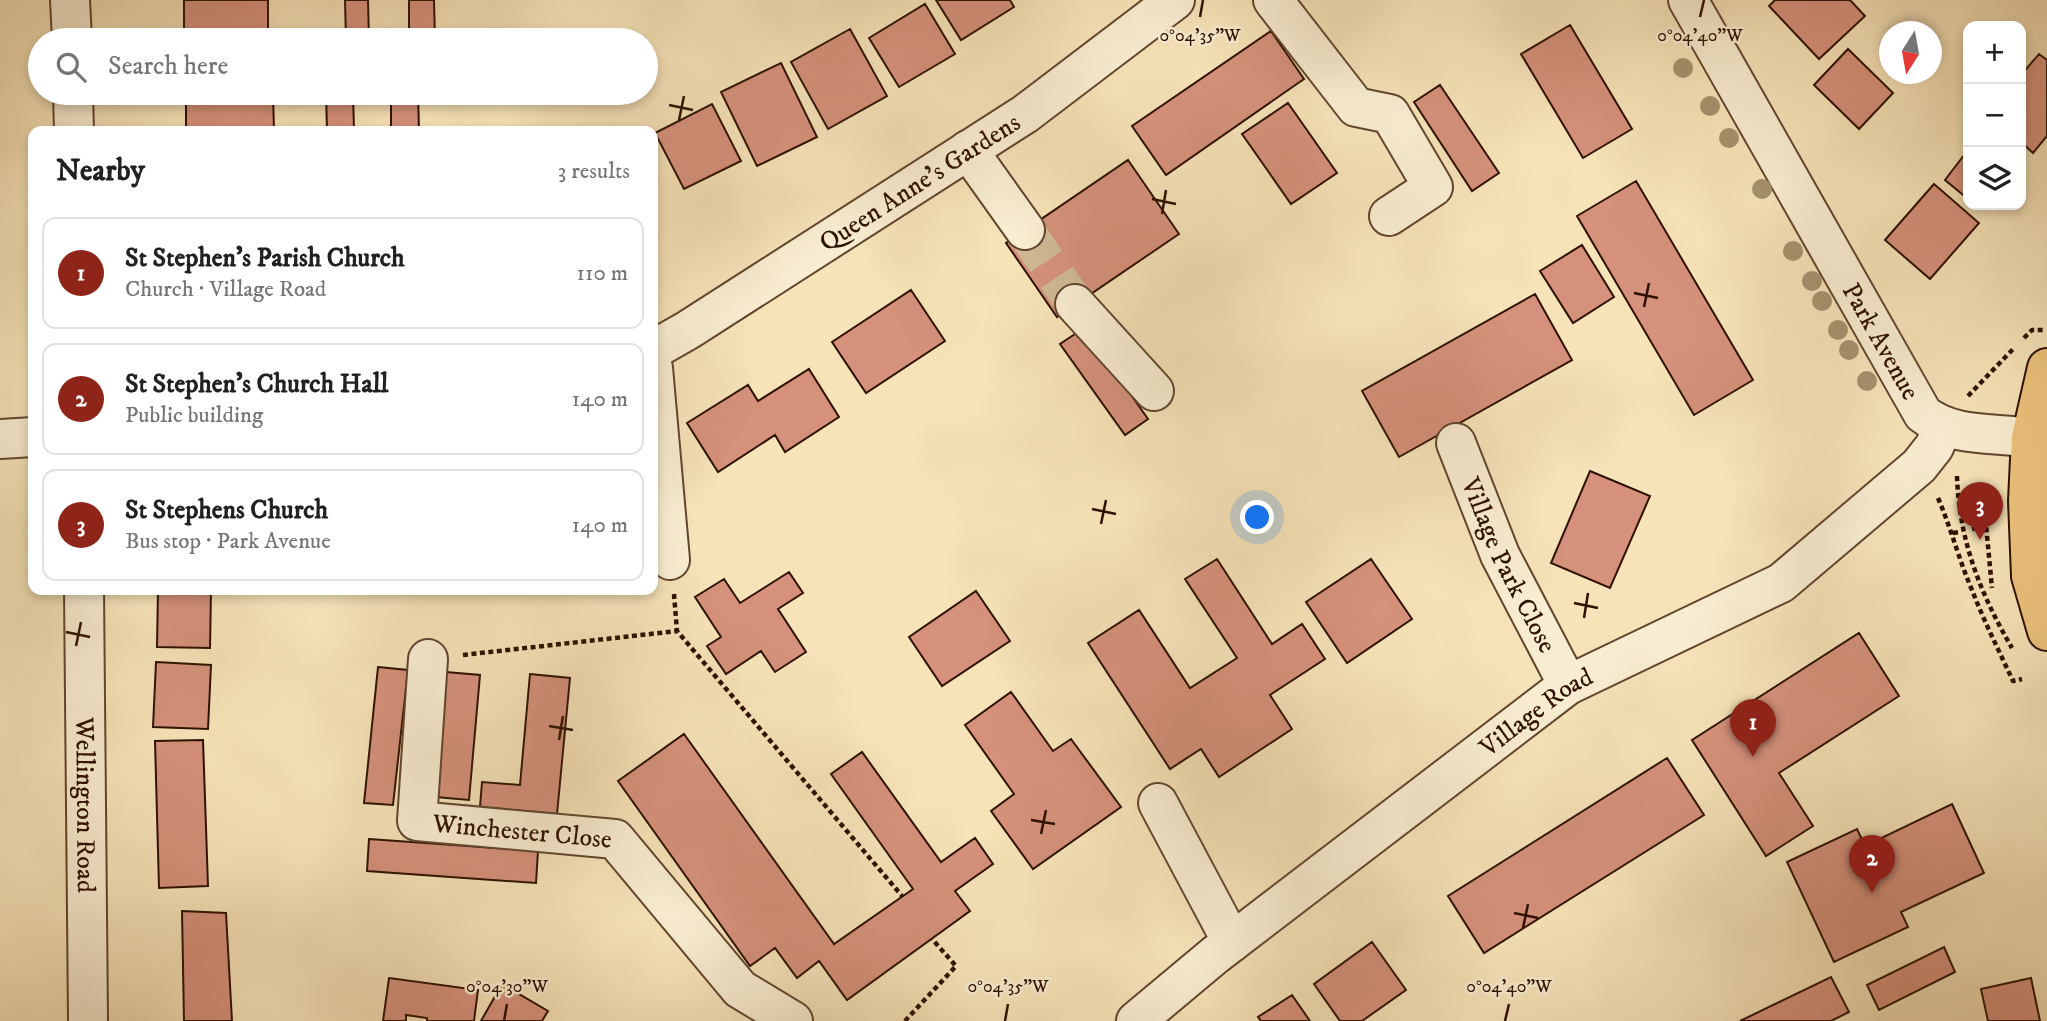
<!DOCTYPE html>
<meta charset="utf-8">
<style>
:root{--surface:#fff;--page:#f2f2f2;--text:#202124;--muted:#757577;--line:#e0e0e0;--accent:#8f2418}
body{margin:0;font-family:"IM FELL DW Pica",serif;background:var(--page);color:var(--text)}
.controls{position:absolute;right:21px;top:21px;display:grid;overflow:hidden;border-radius:14px;box-shadow:0 4px 10px #0003}
.controls button{width:63px;height:63px;display:grid;place-items:center;padding:0;border:0;border-bottom:2px solid var(--line);background:var(--surface);color:var(--text);font:35px sans-serif}
.compass{position:absolute;left:1879px;top:21px;width:63px;height:63px;border-radius:50%;background:var(--surface);box-shadow:0 4px 10px #0003;rotate:191deg}
.you{position:absolute;left:1258px;top:518px;width:24px;height:24px;margin:-18px;border:5px solid #fff;border-radius:50%;background:#1a73e8;box-shadow:0 0 0 10px #1a73e833}
.badge{display:grid;place-items:center;width:46px;height:46px;border-radius:50%;background:var(--accent);color:#fff;font-size:23px;font-weight:700}
.pin{position:absolute;translate:-50% -58px;filter:drop-shadow(0 2px 4px #0008)}
.pin::after{content:'';position:absolute;top:37px;width:24px;height:21px;background:inherit;clip-path:polygon(0 0,100% 0,50% 100%)}
.list{margin:0;padding:0;list-style:none}
h2{display:flex;justify-content:space-between;align-items:center;height:91px;margin:0;padding:0 28px;font-size:30px}
h2 small{font-size:23px;font-weight:400;color:var(--muted)}
.list li{display:grid;grid-template-columns:46px 1fr auto;gap:21px;align-items:center;box-sizing:border-box;height:112px;margin:0 14px 14px;padding:0 14px;border:2px solid var(--line);border-radius:14px}
.list b{display:block;font-size:26px;white-space:nowrap}
.list p{margin:0;font-size:23px;white-space:nowrap;color:var(--muted)}
.list em{font-size:23px;font-style:normal;color:var(--muted)}
.icon{flex:none;width:38px;height:38px;fill:none;stroke:currentColor;stroke-width:2;stroke-linecap:round;stroke-linejoin:round}
.map{position:relative;flex:none;width:2047px;height:1021px;overflow:hidden}
.search{position:absolute;background:var(--surface);box-shadow:0 4px 10px #0003;left:28px;top:28px;width:630px;height:77px;display:flex;align-items:center;gap:18px;box-sizing:border-box;padding:0 24px;border-radius:38px;color:var(--muted);font-size:26px}
.panel{position:absolute;background:var(--surface);box-shadow:0 4px 10px #0003;left:28px;top:126px;width:630px;height:469px;border-radius:14px}
.map>svg:first-child{display:block}
</style>
<div class="map">
<svg width="2047" height="1021" viewBox="0 0 2047 1021">
<rect width="100%" height="100%" fill="#f6e3b8"/>
<filter id="stains"><feTurbulence type="fractalNoise" baseFrequency=".00286" numOctaves="4"/><feColorMatrix values="0 0 0 0 .2 0 0 0 0 .09 0 0 0 0 .02 0 0 0 .5 -.17"/></filter>
<radialGradient id="worn" r=".72"><stop offset=".6" stop-color="#630" stop-opacity="0"/><stop offset="1" stop-color="#630" stop-opacity=".3"/></radialGradient>
<path fill="#d5917b" stroke="#2f1100" stroke-width="2" d="M 184,0 L 268,0 L 268,40 L 184,40 Z
M 345,0 L 368,0 L 369,39 L 346,40 Z
M 409,0 L 434,0 L 435,40 L 409,40 Z
M 936,0 L 1010,0 L 1014,7 L 961,40 Z
M 1775,0 L 1850,0 L 1865,16 L 1819,59 L 1769,6 Z
M 925,4 L 955,54 L 899,87 L 869,38 Z
M 1570,25 L 1632,129 L 1583,158 L 1521,54 Z
M 850,29 L 887,96 L 828,129 L 791,62 Z
M 1271,31 L 1304,79 L 1166,175 L 1132,126 Z
M 1848,49 L 1893,93 L 1859,129 L 1814,85 Z
M 2039,54 L 2047,60 L 2047,136 L 2033,153 L 2021,142 L 2021,92 L 2024,88 L 2021,85 L 2021,75 Z
M 781,63 L 817,137 L 757,166 L 721,92 Z
M 1440,85 L 1499,173 L 1472,191 L 1414,102 Z
M 186,93 L 273,93 L 274,131 L 186,131 Z
M 326,93 L 353,93 L 354,130 L 327,130 Z
M 391,93 L 418,93 L 419,131 L 391,131 Z
M 1288,103 L 1337,173 L 1291,204 L 1242,134 Z
M 712,104 L 741,161 L 684,189 L 655,133 Z
M 1968,150 L 1968,199 L 1945,180 Z
M 1128,160 L 1179,234 L 1057,317 L 1006,243 Z
M 1636,181 L 1753,380 L 1694,415 L 1577,216 Z
M 1934,184 L 1979,223 L 1930,279 L 1885,240 Z
M 1582,245 L 1614,297 L 1573,323 L 1540,271 Z
M 911,290 L 945,341 L 866,393 L 832,342 Z
M 1535,294 L 1572,360 L 1399,457 L 1362,391 Z
M 1084,328 L 1148,419 L 1125,435 L 1060,344 Z
M 809,369 L 839,417 L 785,452 L 775,435 L 718,472 L 687,423 L 748,385 L 758,401 Z
M 1590,471 L 1650,496 L 1610,588 L 1551,563 Z
M 1217,559 L 1272,644 L 1302,624 L 1325,659 L 1270,695 L 1292,729 L 1219,777 L 1201,749 L 1170,769 L 1088,643 L 1139,610 L 1190,688 L 1237,658 L 1185,579 Z
M 1371,559 L 1412,619 L 1347,663 L 1306,602 Z
M 789,572 L 803,593 L 778,609 L 806,652 L 775,672 L 761,651 L 726,674 L 707,646 L 721,637 L 695,597 L 724,579 L 740,603 Z
M 158,590 L 211,590 L 210,648 L 157,647 Z
M 976,591 L 1010,641 L 942,686 L 909,637 Z
M 1859,633 L 1899,696 L 1779,773 L 1813,826 L 1766,856 L 1692,740 Z
M 156,662 L 211,665 L 208,729 L 153,727 Z
M 378,667 L 408,670 L 393,805 L 364,803 Z
M 446,672 L 480,675 L 469,800 L 436,797 Z
M 530,674 L 570,678 L 557,814 L 480,807 L 482,782 L 520,785 Z
M 1011,692 L 1053,751 L 1071,739 L 1121,807 L 1033,869 L 991,811 L 1014,794 L 965,725 Z
M 684,734 L 834,944 L 913,889 L 831,774 L 862,752 L 941,862 L 975,838 L 993,864 L 955,891 L 970,911 L 847,1000 L 819,961 L 797,978 L 775,948 L 750,966 L 618,781 Z
M 203,740 L 208,886 L 159,888 L 155,741 Z
M 1667,758 L 1704,815 L 1484,953 L 1448,896 Z
M 1952,804 L 1984,873 L 1901,912 L 1908,927 L 1834,962 L 1787,862 L 1857,829 L 1865,846 Z
M 369,839 L 538,851 L 536,883 L 367,871 Z
M 182,911 L 226,913 L 232,1021 L 184,1021 Z
M 1372,942 L 1406,990 L 1362,1021 L 1340,1021 L 1314,984 Z
M 1944,947 L 1955,972 L 1879,1010 L 1867,985 Z
M 1831,977 L 1849,1012 L 1831,1021 L 1740,1021 Z
M 389,978 L 478,990 L 474,1021 L 427,1021 L 427,1018 L 406,1015 L 406,1021 L 383,1021 Z
M 2031,978 L 2040,1021 L 1988,1021 L 1981,989 Z
M 502,984 L 548,1011 L 542,1021 L 481,1021 Z
M 1292,995 L 1310,1021 L 1261,1021 L 1258,1017 Z"/>
<g fill="none" stroke-linecap="round" stroke-linejoin="round">
<path stroke="#ceb993" stroke-width="38" stroke-dasharray="38 19" stroke-linecap="butt" d="M 1025,230 L 1075,304"/>
<g stroke="#61462e" stroke-width="42">
<g id="minor">
<path d="M 70,0 L 72,40"/>
<path d="M 1273,0 L 1356,107 L 1390,114 L 1433,187 L 1389,216"/>
<path id="s1" d="M 1688,0 L 1923,414 C 1954,438 1993,432 2031,438"/>
<path d="M 73,93 L 74,131"/>
<path d="M 968,150 L 1025,230"/>
<path d="M 1075,304 L 1154,391"/>
<path id="s2" d="M 653,350 L 688,330 L 1025,114 L 1175,0"/>
<path d="M 653,368 L 670,560"/>
<path d="M 0,439 L 33,437"/>
<path id="s3" d="M 1456,443 L 1500,555 L 1568,685"/>
<path id="s4" d="M 84,590 L 88,1021"/>
<path id="s5" d="M 428,659 L 417,821 L 615,839 L 740,989 L 793,1021"/>
<path d="M 1158,803 L 1232,942"/>
<path id="s6" d="M 1136,1021 L 1215,955 L 1568,685 L 1781,583 L 1919,466 L 1934,447 L 1943,427"/>
</g>
</g>
<g stroke="#2f1100" stroke-width="42">
<path id="major" d="M 2047,368 L 2031,438 L 2028,501 L 2031,576 L 2047,631"/>
</g>
<path stroke="#2f1100" stroke-width="4.5" stroke-dasharray="5 3.5" stroke-linecap="butt" d="M 2024,338 L 2032,330 L 2043,330
M 1968,396 L 2015,347
M 1957,476 C 1959,540 1980,593 2012,648
M 1938,498 C 1951,528 1959,560 1972,590 C 1984,621 1999,651 2013,681 L 2022,679
M 1972,529 L 1986,525 L 1992,588
M 1953,533 L 1960,532
M 674,594 L 677,631
M 463,655 L 677,631 L 902,896
M 905,1021 L 956,966 L 932,939"/>
<use href="#minor" stroke="#f9edd1" stroke-width="38"/>
<use href="#major" stroke="#ebc27c" stroke-width="38"/>
</g>
<g fill="#a5926e">
<circle cx="1683" cy="68" r="10"/>
<circle cx="1710" cy="106" r="10"/>
<circle cx="1729" cy="138" r="10"/>
<circle cx="1762" cy="189" r="10"/>
<circle cx="1793" cy="251" r="10"/>
<circle cx="1812" cy="281" r="10"/>
<circle cx="1822" cy="301" r="10"/>
<circle cx="1838" cy="330" r="10"/>
<circle cx="1849" cy="350" r="10"/>
<circle cx="1867" cy="381" r="10"/>
</g>
<path fill="none" stroke="#2f1100" stroke-width="2.5" d="M 1200,17 L 1203,0M 1700,17 L 1704,0M 669,105 L 693,110M 679,120 L 684,96M 1152,199 L 1176,204M 1162,214 L 1166,190M 1634,293 L 1658,298M 1644,307 L 1649,283M 1092,509 L 1116,514M 1101,524 L 1106,500M 1574,603 L 1598,608M 1584,618 L 1588,593M 66,632 L 90,637M 76,646 L 81,622M 549,726 L 573,730M 559,740 L 563,716M 1031,820 L 1055,824M 1041,834 L 1046,810M 1514,913 L 1538,918M 1523,928 L 1528,904M 504,1021 L 507,1004M 1005,1021 L 1008,1004M 1505,1021 L 1509,1004"/>
<g text-anchor="middle" stroke-width="5" stroke-linejoin="round" paint-order="stroke">
<g font-size="26" fill="#2f1100" stroke="#f9edd1">
<text dy="9" stroke="none"><textPath href="#s2" startOffset="315">Queen Anne's Gardens</textPath></text>
<text dy="9" stroke="none"><textPath href="#s1" startOffset="392">Park Avenue</textPath></text>
<text dy="9" stroke="none"><textPath href="#s3" startOffset="133">Village Park Close</textPath></text>
<text dy="9" stroke="none"><textPath href="#s6" startOffset="506">Village Road</textPath></text>
<text dy="9" stroke="none"><textPath href="#s4" startOffset="215">Wellington Road</textPath></text>
<text dy="9" stroke="none"><textPath href="#s5" startOffset="268">Winchester Close</textPath></text>
</g>
</g>
<g font-size="18" text-anchor="middle" fill="#2f1100" stroke="#f9edd1" stroke-width="5" stroke-linejoin="round" paint-order="stroke">
<text x="1200" y="41">0°04'35"W</text>
<text x="1700" y="41">0°04'40"W</text>
<text x="507" y="992">0°04'30"W</text>
<text x="1008" y="992">0°04'35"W</text>
<text x="1509" y="992">0°04'40"W</text>
</g>
<rect width="100%" height="100%" filter="url(#stains)"/>
<rect width="100%" height="100%" fill="url(#worn)"/>
</svg>
<div class="controls">
<button>+</button>
<button>−</button>
<button><svg class="icon" aria-label="layers" viewBox="0 0 24 24"><path d="M12 4l9 5-9 5-9-5zM3 14l9 5 9-5"/></svg></button>
</div>
<svg class="compass" viewBox="-18 -18 36 36"><path d="M0-13l5 13h-10z" fill="#e53935"/><path d="M0 13l5-13h-10z" fill="#757577"/></svg>
<div class="you"></div>
<div class="pin badge" style="left:1753px;top:757px">1</div>
<div class="pin badge" style="left:1872px;top:893px">2</div>
<div class="pin badge" style="left:1980px;top:540px">3</div>
<div class="search"><svg class="icon" aria-label="search" viewBox="0 0 24 24"><circle cx="10" cy="10" r="6"/><path d="M15 15l6 6"/></svg>Search here</div>
<section class="panel">
<h2>Nearby<small>3 results</small></h2>
<ul class="list">
<li><span class="badge">1</span><div><b>St Stephen's Parish Church</b><p>Church · Village Road</p></div><em>110 m</em></li>
<li><span class="badge">2</span><div><b>St Stephen's Church Hall</b><p>Public building</p></div><em>140 m</em></li>
<li><span class="badge">3</span><div><b>St Stephens Church</b><p>Bus stop · Park Avenue</p></div><em>140 m</em></li>
</ul>
</section>
</div>
